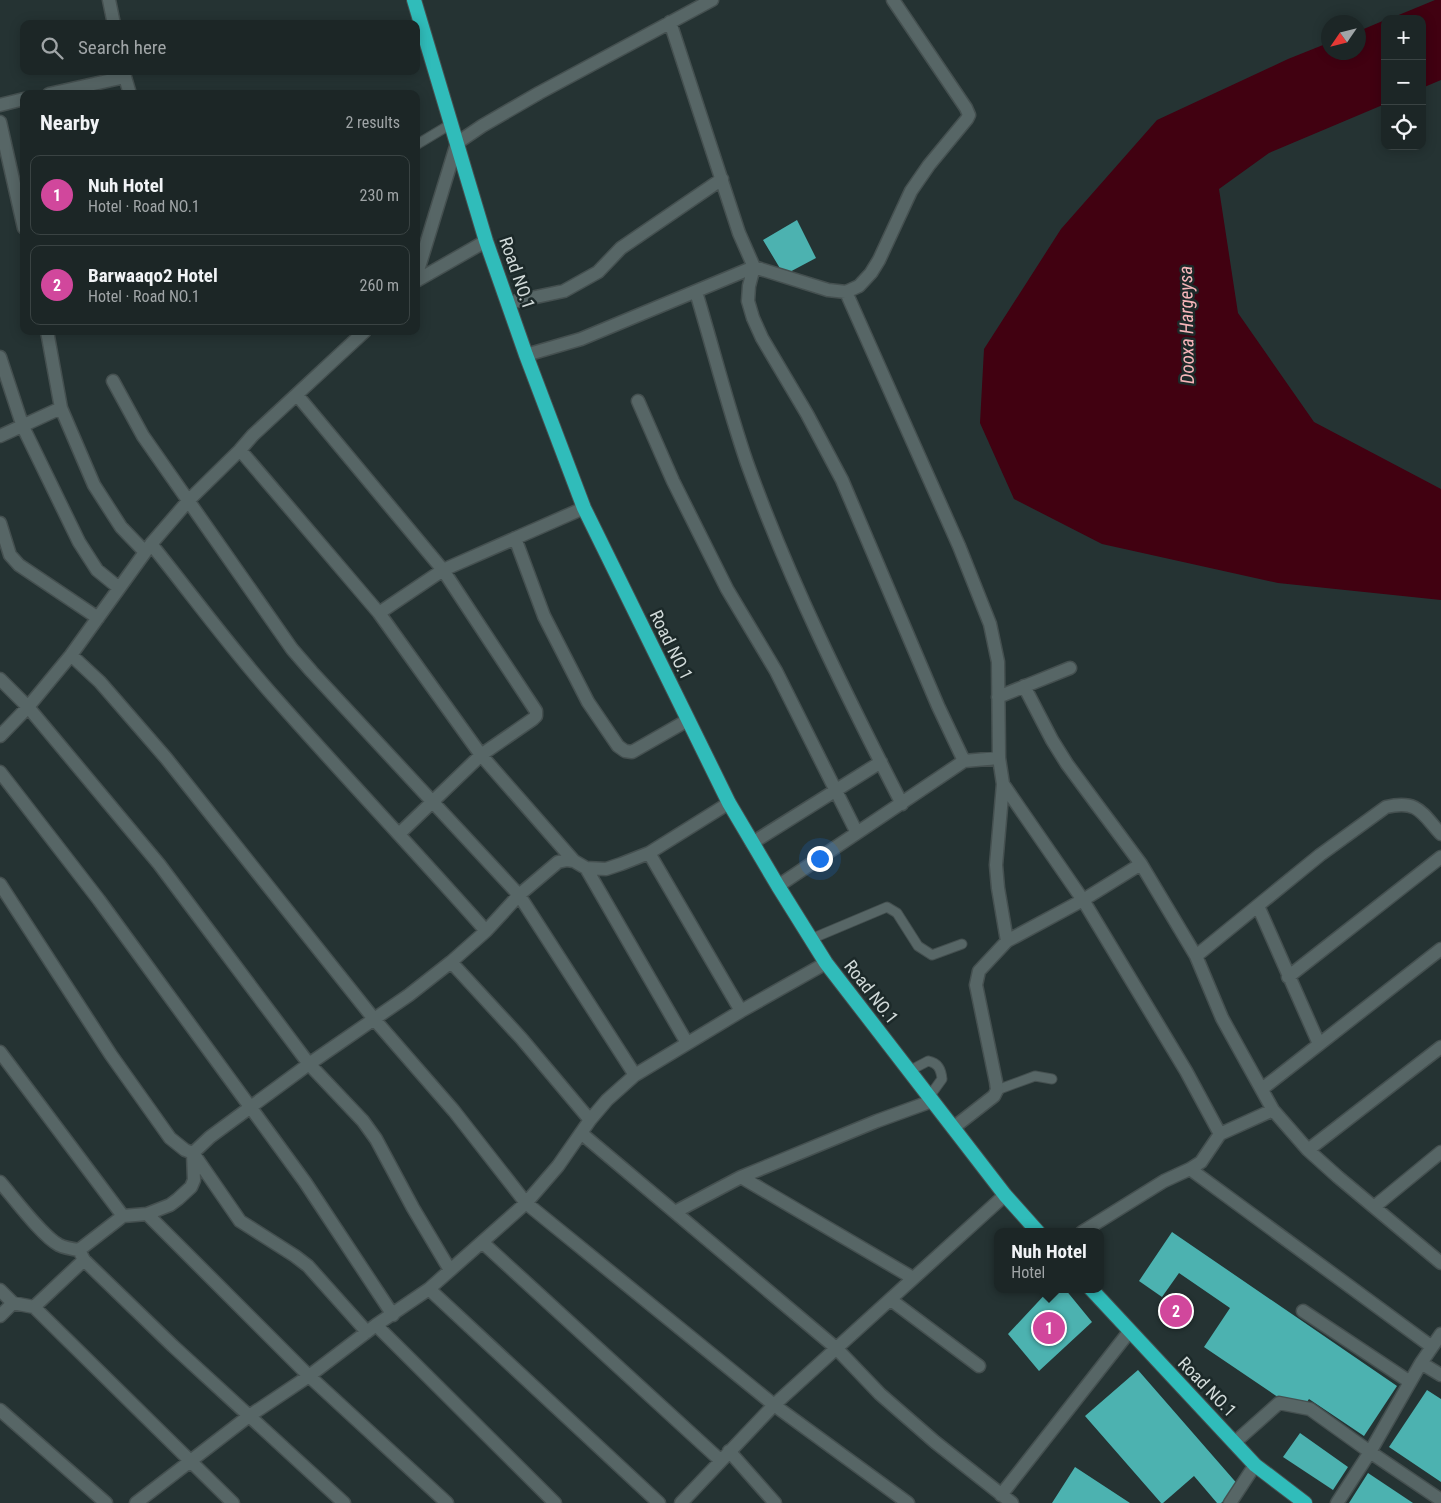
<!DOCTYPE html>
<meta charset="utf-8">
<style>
:root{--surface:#1c2626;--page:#252e2e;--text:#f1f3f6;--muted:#a0a5a7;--line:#3a4343;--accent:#0b8043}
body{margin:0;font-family:"Roboto Condensed",sans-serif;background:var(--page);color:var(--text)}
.controls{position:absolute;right:15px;top:15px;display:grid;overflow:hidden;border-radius:10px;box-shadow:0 2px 12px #0003}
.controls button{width:45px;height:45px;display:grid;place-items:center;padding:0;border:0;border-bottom:1px solid var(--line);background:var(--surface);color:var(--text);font:25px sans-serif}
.compass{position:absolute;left:1321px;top:15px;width:45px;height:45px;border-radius:50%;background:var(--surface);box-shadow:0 2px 12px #0003;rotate:235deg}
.you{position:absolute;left:819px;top:858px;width:18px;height:18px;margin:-12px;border:4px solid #fff;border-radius:50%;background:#1a73e8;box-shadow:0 0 0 8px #1a73e833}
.badge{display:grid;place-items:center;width:32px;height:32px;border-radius:50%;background:var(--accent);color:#fff;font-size:16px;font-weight:700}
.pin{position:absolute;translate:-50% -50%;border:2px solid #fff;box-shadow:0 1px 5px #0006}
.popup{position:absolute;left:994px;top:1228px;width:110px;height:65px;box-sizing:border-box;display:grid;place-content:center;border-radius:10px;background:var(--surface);filter:drop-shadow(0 1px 4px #0005);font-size:16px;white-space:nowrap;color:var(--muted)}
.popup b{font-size:19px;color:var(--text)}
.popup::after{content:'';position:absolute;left:50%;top:100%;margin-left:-10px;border:10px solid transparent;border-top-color:var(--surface)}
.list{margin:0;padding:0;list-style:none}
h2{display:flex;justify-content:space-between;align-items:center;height:65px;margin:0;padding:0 20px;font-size:21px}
h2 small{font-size:16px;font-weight:400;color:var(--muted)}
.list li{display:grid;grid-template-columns:32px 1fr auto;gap:15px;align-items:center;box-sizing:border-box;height:80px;margin:0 10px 10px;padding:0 10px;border:1px solid var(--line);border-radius:10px}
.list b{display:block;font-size:19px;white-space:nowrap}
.list p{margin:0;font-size:16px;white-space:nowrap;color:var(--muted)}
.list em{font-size:16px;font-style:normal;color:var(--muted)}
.icon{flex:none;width:28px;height:28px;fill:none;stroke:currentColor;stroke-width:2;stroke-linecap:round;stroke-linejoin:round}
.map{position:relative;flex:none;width:1441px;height:1503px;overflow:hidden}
.search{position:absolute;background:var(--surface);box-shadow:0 2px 12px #0003;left:20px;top:20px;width:400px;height:55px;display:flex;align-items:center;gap:12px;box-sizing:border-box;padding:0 18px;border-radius:10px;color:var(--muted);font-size:19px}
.panel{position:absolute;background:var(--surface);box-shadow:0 2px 12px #0003;left:20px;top:90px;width:400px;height:245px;border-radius:10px}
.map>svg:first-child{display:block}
</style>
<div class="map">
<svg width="1441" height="1503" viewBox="0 0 1441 1503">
<rect width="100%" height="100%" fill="#253333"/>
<path fill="#410111" d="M 1435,0 L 1441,0 L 1441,80 L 1422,88 L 1422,19 L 1389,19 Z
M 1385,20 L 1385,104 L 1269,153 L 1219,189 L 1238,313 L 1314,422 L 1441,489 L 1441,600 L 1278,583 L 1102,544 L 1014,499 L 980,423 L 984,349 L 1061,229 L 1157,120 L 1288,59 L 1328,43 L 1328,52 L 1358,52 L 1359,31 Z"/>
<path fill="#4cb2b0" d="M 797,220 L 816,258 L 784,275 L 763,240 Z
M 1172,1232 L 1397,1386 L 1364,1436 L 1309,1399 L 1300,1412 L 1204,1347 L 1230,1308 L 1179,1273 L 1162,1297 L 1139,1281 Z
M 1050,1289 L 1065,1289 L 1092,1322 L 1039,1371 L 1008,1334 Z
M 1138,1370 L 1240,1487 L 1221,1503 L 1217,1503 L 1194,1476 L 1163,1503 L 1161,1503 L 1085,1416 Z
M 1427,1390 L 1441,1399 L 1441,1482 L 1389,1447 Z
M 1300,1433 L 1348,1467 L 1333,1490 L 1283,1457 Z
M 1075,1467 L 1130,1503 L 1052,1503 Z
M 1368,1473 L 1413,1503 L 1349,1503 Z"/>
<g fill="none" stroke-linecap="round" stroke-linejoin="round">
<g stroke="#455050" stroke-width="11">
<path id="service" d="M 416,145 L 451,124
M 811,939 L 887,907 L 897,913 L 918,946 L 932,955 L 962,944
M 909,1071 L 928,1061 C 938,1063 941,1069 942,1079 L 929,1097
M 997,1090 L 1035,1076 L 1052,1079"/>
</g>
<g stroke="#455050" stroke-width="15">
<path id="minor" d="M 109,0 L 114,24
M 670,22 L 739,233 L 754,267 L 749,286 L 748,301 L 753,318 L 762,338 L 807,414 L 842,480 L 938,706 L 964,761
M 125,77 L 130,94
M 49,94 L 125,77 L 124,71
M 0,105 L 24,99
M 0,122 L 24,228
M 416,277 L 457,143 L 482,126 L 539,93 L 712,0
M 416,281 L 486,241
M 696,292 C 713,348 728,408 747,463 C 789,580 845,693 902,804
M 846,292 L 959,546 L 990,624 L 998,662 L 999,758 L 1003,784 L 996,865 L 998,888 L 1007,941
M 508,303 L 564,291 L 598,272 L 621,248 L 722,179
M 47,331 L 61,408 L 94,485 L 121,527 L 145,552
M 526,355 L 581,339 L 754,267 L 828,290 L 846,292 L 859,286 L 871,273 L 879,260 L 911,191 L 929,165 L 967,119 L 969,115 L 966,108 L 893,0
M 0,357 L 23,427 L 79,542 L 97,570 L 119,588
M 113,381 L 143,436 L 292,649 L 312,672 L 519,895 L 635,1075
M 297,395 L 443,570 L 536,711 L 536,716 L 533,719 L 481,755 L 399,834
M 638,401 L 673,481 L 727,589 L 776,671 L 857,833
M 0,436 L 61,408
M 240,450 L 379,613 L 481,755 L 574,861
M 0,523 L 10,555 L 19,565 L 98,618
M 515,538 L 544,616 L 588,702 L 618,746 L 625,751 L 632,752 L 688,720
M 151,544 C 193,596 232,650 277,700 C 346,778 417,853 486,931
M 379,613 L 443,570 L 584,508
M 71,655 L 100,682 L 166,758 L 374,1019 L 454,1111 L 526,1203 L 774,1405 L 908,1503
M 0,679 L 28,707 L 159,864 L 309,1064 L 363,1121 L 376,1139 L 413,1208 L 450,1270
M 998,697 L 1070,668
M 0,736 L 28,707 L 71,655 L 151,544 L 189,500 L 240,450 L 253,435 L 365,331
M 0,772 L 99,900 L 251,1108 L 305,1182 L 393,1315
M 1003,784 L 1083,900 L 1186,1071 L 1220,1134
M 1441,834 C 1421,812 1418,800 1386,807 L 1320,855 L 1196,956 L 1222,1018 L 1273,1110 L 1308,1150 L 1338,1177 L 1441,1263
M 752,843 L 881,762
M 649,853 L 741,1011
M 1141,864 L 1196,956
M 586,868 L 687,1043
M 0,884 L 111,1055 L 170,1138 L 185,1150 L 193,1153 L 240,1221 L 295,1256 L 308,1266 L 367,1332
M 778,886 L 964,761 L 999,758
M 1258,906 L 1319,1044
M 451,962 L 521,1038 L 590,1120
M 1288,977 L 1441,857
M 0,1052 L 123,1216
M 1262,1089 L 1441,949
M 953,1128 L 994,1096 L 997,1090 L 996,1082 L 976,985 L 979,971 L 1007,941 L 1083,900 L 1141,864 L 1067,764 L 1052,740 L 1024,686
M 581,1133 L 836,1348 L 880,1394 L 935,1442 L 1012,1503
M 1308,1150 L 1441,1047
M 1190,1169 L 1432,1347
M 741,1177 L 913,1278
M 0,1182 C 14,1198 42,1236 59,1245 C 65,1248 72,1249 79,1250 L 123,1216 L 147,1214 L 170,1205 L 178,1199 L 191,1187 L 194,1180 L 193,1153 L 210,1137 L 309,1064 L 409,995 L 451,962 L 486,931 L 519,895 L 558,862 L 567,860 L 574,861 L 586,868 L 606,869 L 621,864 L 649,853 L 729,803
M 1374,1207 L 1441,1152
M 675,1212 L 741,1177 L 877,1121 L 932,1101
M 147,1214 L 309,1376 L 447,1503
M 1082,1232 L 1164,1181 L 1190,1169 L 1201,1162 L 1220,1134 L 1273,1110
M 482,1242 L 720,1460
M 79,1250 L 84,1260 L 173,1346 L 344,1503
M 429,1289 L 659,1503
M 0,1290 L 13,1303 L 34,1307 L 233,1503
M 891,1300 L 979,1366
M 34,1307 L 84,1260
M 1303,1311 L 1410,1382
M 0,1316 L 13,1303
M 376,1325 L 555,1503
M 1421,1363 L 1441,1375
M 0,1410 L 106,1503
M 1234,1443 L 1279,1403 L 1310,1409 L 1370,1452 L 1441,1500
M 729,1451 L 775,1503
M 1001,1495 L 1129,1332
M 136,1503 L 249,1416 L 309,1376 L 376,1325 L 429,1289 L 526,1203 L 558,1166 L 590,1120 L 607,1100 L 635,1075 L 741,1011 L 826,963
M 681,1503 L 774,1405 L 1005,1195
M 1230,1503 L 1255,1465
M 1337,1503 L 1370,1452 L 1421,1363 L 1441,1334"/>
</g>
<g stroke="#455050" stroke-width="16">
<path id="trunk" d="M 414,0 L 486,241 L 526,355 L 584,508 L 729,803 L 778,886 L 826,963 L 1005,1195 L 1038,1232
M 1091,1289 L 1255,1465 L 1305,1503"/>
</g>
<use href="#service" stroke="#576666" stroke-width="9"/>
<use href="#minor" stroke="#576666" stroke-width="12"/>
<use href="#trunk" stroke="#30bcba" stroke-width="14"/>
</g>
<g text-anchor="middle" stroke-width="5" stroke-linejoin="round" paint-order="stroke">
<g font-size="18" fill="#d1dad9" stroke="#1c2929">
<text transform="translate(517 273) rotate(71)" y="6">Road NO.1</text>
<text transform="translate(671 645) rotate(64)" y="6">Road NO.1</text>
<text transform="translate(871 992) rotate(52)" y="6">Road NO.1</text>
<text transform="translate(1207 1387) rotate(46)" y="6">Road NO.1</text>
</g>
<g font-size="19" font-style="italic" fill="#f5b5b9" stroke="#1c2929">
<text transform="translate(1186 325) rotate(-91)" y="7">Dooxa Hargeysa</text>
</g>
</g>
</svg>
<div class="controls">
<button>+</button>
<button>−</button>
<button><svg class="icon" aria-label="locate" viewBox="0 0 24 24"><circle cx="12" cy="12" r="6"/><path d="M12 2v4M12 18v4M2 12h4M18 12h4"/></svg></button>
</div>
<svg class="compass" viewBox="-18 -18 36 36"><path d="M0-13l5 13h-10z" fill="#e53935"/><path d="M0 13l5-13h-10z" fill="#a0a5a7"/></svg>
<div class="you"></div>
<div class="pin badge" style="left:1049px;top:1328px;background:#d1479c">1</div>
<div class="popup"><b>Nuh Hotel</b>Hotel</div>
<div class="pin badge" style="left:1176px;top:1311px;background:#d1479c">2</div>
<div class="search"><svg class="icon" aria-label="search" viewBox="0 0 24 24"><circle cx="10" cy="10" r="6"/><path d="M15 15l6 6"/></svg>Search here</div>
<section class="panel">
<h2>Nearby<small>2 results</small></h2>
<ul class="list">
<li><span class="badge" style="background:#d1479c">1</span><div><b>Nuh Hotel</b><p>Hotel · Road NO.1</p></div><em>230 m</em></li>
<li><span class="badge" style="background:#d1479c">2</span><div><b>Barwaaqo2 Hotel</b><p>Hotel · Road NO.1</p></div><em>260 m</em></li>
</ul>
</section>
</div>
